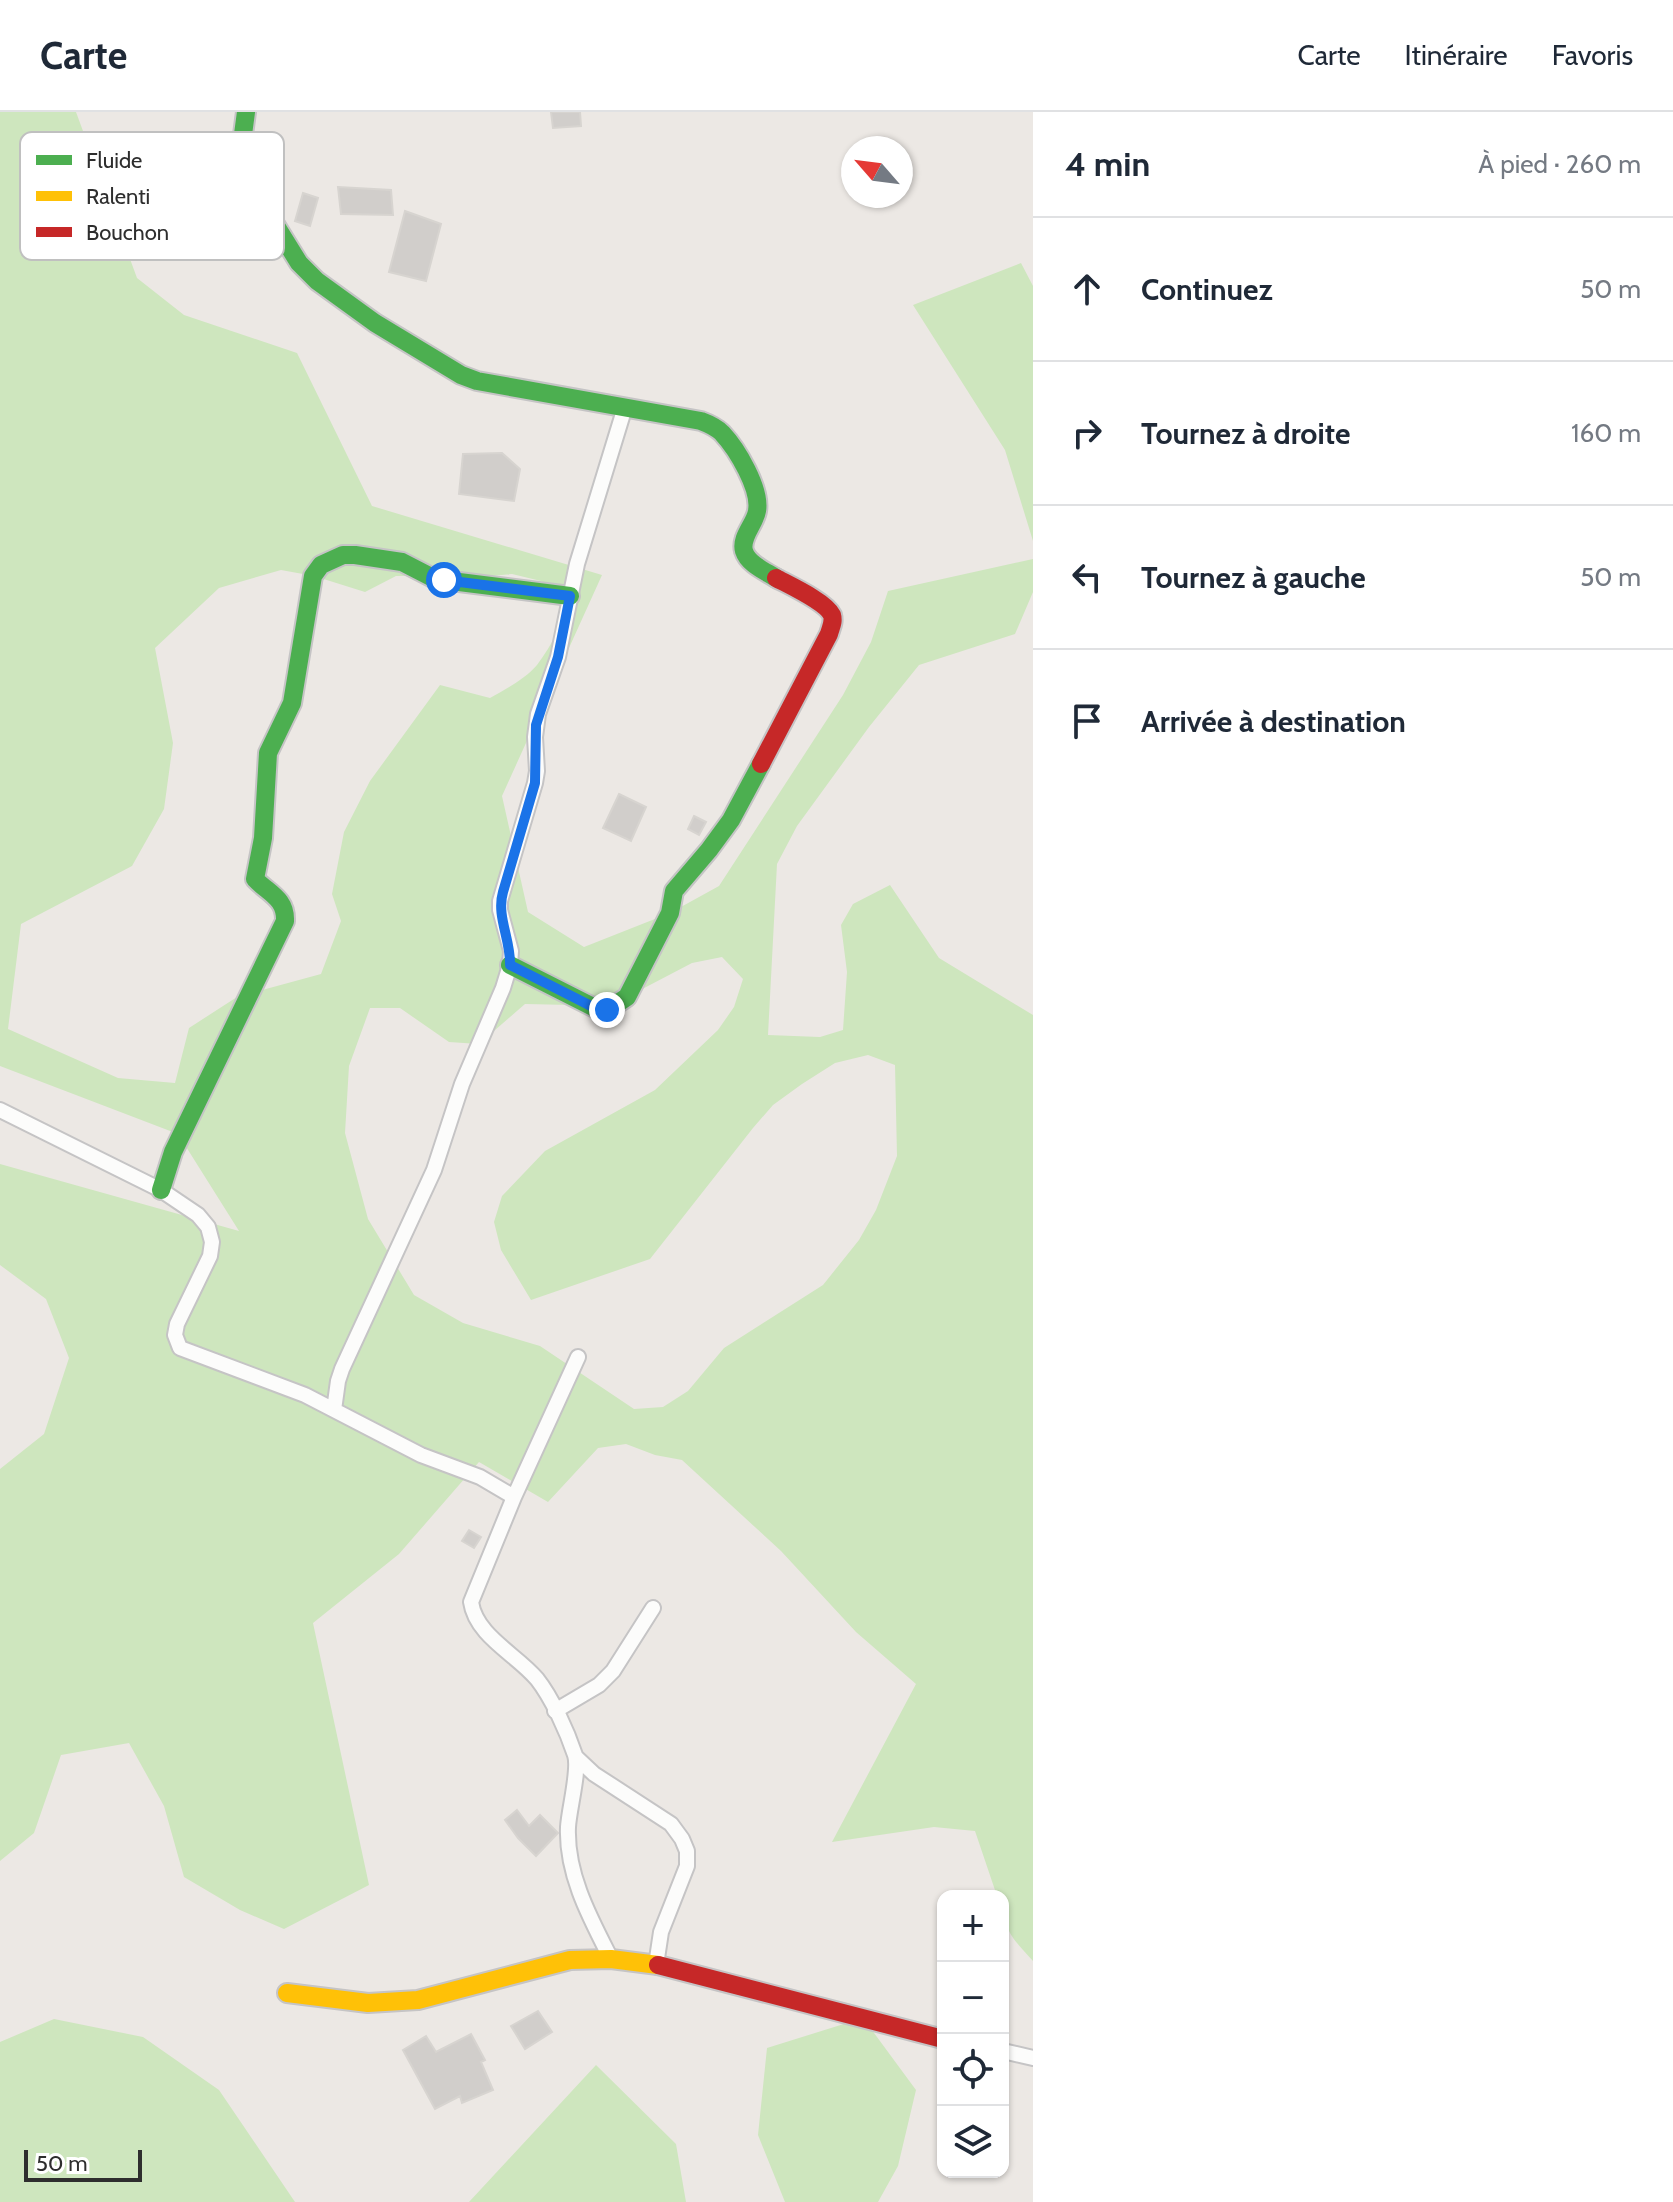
<!DOCTYPE html>
<html lang="fr">
<meta charset="utf-8">
<style>
:root{--surface:#fff;--page:#f6f6f7;--text:#1f2937;--muted:#747a83;--line:#e0e1e3}
body{margin:0;font-family:Cabin,sans-serif;background:var(--page);color:var(--text)}
.controls{position:absolute;right:24px;bottom:24px;display:grid;overflow:hidden;border-radius:16px;box-shadow:0 2px 6px #0004}
.controls button{width:72px;height:72px;display:grid;place-items:center;padding:0;border:0;border-bottom:2px solid var(--line);background:var(--surface);color:var(--text);font:40px sans-serif}
.compass{position:absolute;left:841px;top:24px;width:72px;height:72px;border-radius:50%;background:var(--surface);box-shadow:0 2px 6px #0004;rotate:298deg}
.scale{position:absolute;left:24px;bottom:20px;width:118px;box-sizing:border-box;padding-left:8px;border:4px solid #2e2e2e;border-top:0;font-size:22px;line-height:28px;white-space:nowrap;color:#2e2e2e;-webkit-text-stroke:6px #fff;paint-order:stroke}
.stop{position:absolute;width:24px;height:24px;margin:-18px;border:6px solid #1a73e8;border-radius:50%;background:#fff}
.stop.end{background:#1a73e8;border-color:#fff;box-shadow:0 2px 8px #0008}
.list{margin:0;padding:0;list-style:none}
h2{display:flex;justify-content:space-between;align-items:center;height:104px;margin:0;padding:0 32px;font-size:34px}
h2 small{font-size:26px;font-weight:400;color:var(--muted)}
.list li{display:grid;grid-template-columns:52px 1fr auto;gap:24px;align-items:center;box-sizing:border-box;height:144px;padding:0 32px;border-top:2px solid var(--line)}
.list b{display:block;font-size:30px;white-space:nowrap}
.list em{font-size:26px;font-style:normal;color:var(--muted)}
.icon{flex:none;width:44px;height:44px;fill:none;stroke:currentColor;stroke-width:2;stroke-linecap:round;stroke-linejoin:round}
.map{position:relative;flex:none;width:1033px;height:2090px;overflow:hidden}
header{display:flex;align-items:center;gap:48px;box-sizing:border-box;height:112px;padding:0 40px;background:var(--surface);border-bottom:2px solid var(--line)}
header strong{font-size:38px}
nav{display:flex;gap:44px;margin-inline-start:auto;font-size:28px}
main{display:flex}
aside{flex:1;background:var(--surface)}
.map>svg:first-child{display:block}
</style>
<header>
<strong>Carte</strong>
<nav><a>Carte</a><a>Itinéraire</a><a>Favoris</a></nav>
</header>
<main>
<div class="map">
<svg width="1033" height="2090" viewBox="0 0 1033 2090">
<rect width="100%" height="100%" fill="#ece8e4"/>
<path fill="#cee6be" fill-rule="evenodd" d="M 0,0 L 76,0 L 137,166 L 184,203 L 297,241 L 372,394 L 602,463 L 502,684 L 528,800 L 584,835 L 670,801 L 719,774 L 843,583 L 871,530 L 888,479 L 1033,447 L 1033,480 L 1015,522 L 919,553 L 869,615 L 797,714 L 777,752 L 768,923 L 820,925 L 843,918 L 847,860 L 841,813 L 853,792 L 890,773 L 939,846 L 1033,903 L 1033,1849 C 1011,1825 1003,1818 1003,1784 L 997,1784 L 975,1719 L 934,1715 L 832,1730 L 916,1572 L 856,1520 L 781,1439 L 682,1348 L 655,1343 L 626,1332 L 598,1336 L 548,1390 L 479,1350 L 399,1442 L 313,1511 L 369,1773 L 284,1817 L 240,1798 L 184,1765 L 164,1694 L 129,1631 L 61,1643 L 34,1721 L 0,1749 L 0,1357 L 44,1322 L 69,1246 L 46,1187 L 0,1153 L 0,1052 L 239,1119 L 178,1022 L 0,954 ZM 281,458 L 314,464 L 365,480 L 396,464 L 428,464 L 444,468 L 512,462 L 541,469 L 570,484 C 565,508 552,533 537,553 C 525,567 506,577 490,586 L 440,573 L 370,669 L 344,720 L 332,782 L 341,809 L 321,862 L 237,885 L 189,916 L 175,971 L 118,966 L 8,917 L 21,812 L 132,754 L 164,697 L 173,631 L 155,536 L 219,476 ZM 722,845 L 743,867 L 734,895 L 718,918 L 655,978 L 545,1039 L 502,1084 L 494,1110 L 501,1138 L 531,1188 L 650,1147 L 753,1016 L 773,993 L 802,972 L 835,951 L 868,943 L 895,953 L 897,1044 L 876,1098 L 859,1128 L 823,1173 L 724,1236 L 688,1279 L 663,1295 L 634,1297 L 540,1234 L 463,1211 L 414,1183 L 368,1107 L 345,1021 L 349,954 L 370,896 L 400,896 L 449,930 L 479,932 L 525,892 L 617,894 L 627,885 L 692,851 Z
M 1021,151 L 1033,174 L 1033,429 L 1005,338 L 913,193 Z
M 863,1906 L 916,1978 L 898,2054 L 878,2090 L 785,2090 L 758,2023 L 767,1936 Z
M 54,1907 L 143,1925 L 219,1978 L 295,2090 L 0,2090 L 0,1930 Z
M 596,1953 L 676,2032 L 686,2090 L 469,2090 Z"/>
<path fill="#d1cecb" stroke="#d7d4d0" stroke-width="2" d="M 551,0 L 580,0 L 581,14 L 553,16 Z
M 338,75 L 391,78 L 393,103 L 341,102 Z
M 303,81 L 318,86 L 310,114 L 295,109 Z
M 405,99 L 441,112 L 426,169 L 389,160 Z
M 502,341 L 520,357 L 514,389 L 459,382 L 463,342 Z
M 619,682 L 646,695 L 631,729 L 603,716 Z
M 694,704 L 706,710 L 699,723 L 688,717 Z
M 469,1418 L 481,1425 L 474,1436 L 462,1429 Z
M 517,1698 L 529,1714 L 540,1703 L 558,1721 L 536,1744 L 518,1726 L 505,1708 Z
M 538,1899 L 552,1920 L 525,1937 L 511,1914 Z
M 471,1922 L 485,1948 L 481,1950 L 493,1978 L 462,1991 L 460,1984 L 435,1997 L 403,1938 L 426,1924 L 436,1940 Z"/>
<g fill="none" stroke-linecap="round" stroke-linejoin="round">
<g stroke="#c5c4c5" stroke-width="18">
<path id="street" d="M 0,998 L 161,1078 L 198,1103 L 208,1115 L 212,1130 L 210,1144 L 177,1212 L 175,1223 L 180,1236 L 305,1283 L 421,1343 L 480,1365 L 514,1385
M 578,1245 L 514,1385 L 471,1490 C 476,1524 516,1542 537,1567 C 552,1586 567,1619 575,1643 C 580,1657 569,1697 568,1715 C 566,1762 590,1806 611,1847
M 334,1298 L 338,1269 L 342,1257 L 434,1058 L 462,972 L 503,876 L 510,853 L 511,839 L 500,798 L 500,789 L 535,671 L 537,659 L 535,625 L 538,602 L 558,545 L 577,452 L 625,295
M 555,1599 L 599,1573 L 613,1559 L 653,1496
M 577,1646 L 594,1662 L 671,1712 L 682,1727 L 687,1739 L 687,1754 L 661,1820 L 656,1853
M 1003,1939 L 1033,1946"/>
</g>
<g stroke="#c5c4c5" stroke-width="22">
<path id="fast" d="M 246,0 L 242,30 L 244,49 L 255,80 L 299,151 L 317,169 L 375,211 L 461,263 L 477,269 L 701,309 C 709,312 716,315 722,321 C 737,337 761,377 757,399 C 755,412 740,425 744,439 C 748,452 765,459 776,466
M 510,853 L 595,896 L 612,895 L 627,885 L 670,801 L 674,779 L 709,738 L 731,708 L 761,652
M 161,1078 L 173,1040 L 285,809 C 286,786 268,781 255,767 L 263,726 L 268,641 L 292,591 L 313,464 L 321,453 L 343,443 L 355,443 L 402,450 L 435,467 L 570,484"/>
</g>
<g stroke="#c5c4c5" stroke-width="22">
<path id="slow" d="M 287,1881 L 368,1891 L 418,1888 L 570,1848 L 611,1847 L 658,1853"/>
</g>
<g stroke="#c5c4c5" stroke-width="22">
<path id="jam" d="M 761,652 L 829,522 C 831,515 834,510 832,503 C 826,490 789,473 776,466
M 658,1853 L 943,1927"/>
</g>
<use href="#street" stroke="#fcfcfb" stroke-width="14"/>
<use href="#fast" stroke="#4caf50" stroke-width="18"/>
<use href="#slow" stroke="#ffc107" stroke-width="18"/>
<use href="#jam" stroke="#c62828" stroke-width="18"/>
</g>
<g fill="none" stroke-linecap="round" stroke-linejoin="round">
<path stroke="#1a73e8" stroke-width="10" d="M 444,468 L 570,484 L 558,545 L 536,613 L 535,671 L 503,780 C 496,804 511,828 510,853 L 595,896 L 607,898"/>
</g>
<rect x="20" y="20" width="264" height="128" rx="12" fill="#fff" stroke="#c0c0c0" stroke-width="2"/>
<rect x="36" y="43" width="36" height="10" fill="#4caf50"/>
<rect x="36" y="79" width="36" height="10" fill="#ffc107"/>
<rect x="36" y="115" width="36" height="10" fill="#c62828"/>
<g font-size="22" fill="#2e2e2e">
<text x="86" y="56">Fluide</text>
<text x="86" y="92">Ralenti</text>
<text x="86" y="128">Bouchon</text>
</g>
</svg>
<div class="controls">
<button>+</button>
<button>−</button>
<button><svg class="icon" aria-label="locate" viewBox="0 0 24 24"><circle cx="12" cy="12" r="6"/><path d="M12 2v4M12 18v4M2 12h4M18 12h4"/></svg></button>
<button><svg class="icon" aria-label="layers" viewBox="0 0 24 24"><path d="M12 4l9 5-9 5-9-5zM3 14l9 5 9-5"/></svg></button>
</div>
<svg class="compass" viewBox="-18 -18 36 36"><path d="M0-13l5 13h-10z" fill="#e53935"/><path d="M0 13l5-13h-10z" fill="#747a83"/></svg>
<div class="scale">50 m</div>
<div class="stop" style="left:444px;top:468px"></div>
<div class="stop end" style="left:607px;top:898px"></div>
</div>
<aside>
<h2>4 min<small>À pied · 260 m</small></h2>
<ul class="list">
<li><svg class="icon" aria-label="ahead" viewBox="0 0 24 24"><path d="M12 20V5M6 11l6-6 6 6"/></svg><div><b>Continuez</b></div><em>50 m</em></li>
<li><svg class="icon" aria-label="right" viewBox="0 0 24 24"><path d="M7 20v-9h11M14 6l5 5-5 5"/></svg><div><b>Tournez à droite</b></div><em>160 m</em></li>
<li><svg class="icon" aria-label="left" viewBox="0 0 24 24"><path d="M17 20v-9H6M10 6l-5 5 5 5"/></svg><div><b>Tournez à gauche</b></div><em>50 m</em></li>
<li><svg class="icon" aria-label="arrive" viewBox="0 0 24 24"><path d="M6 21V4h12l-3 4 3 4H6"/></svg><div><b>Arrivée à destination</b></div></li>
</ul>
</aside>
</main>
